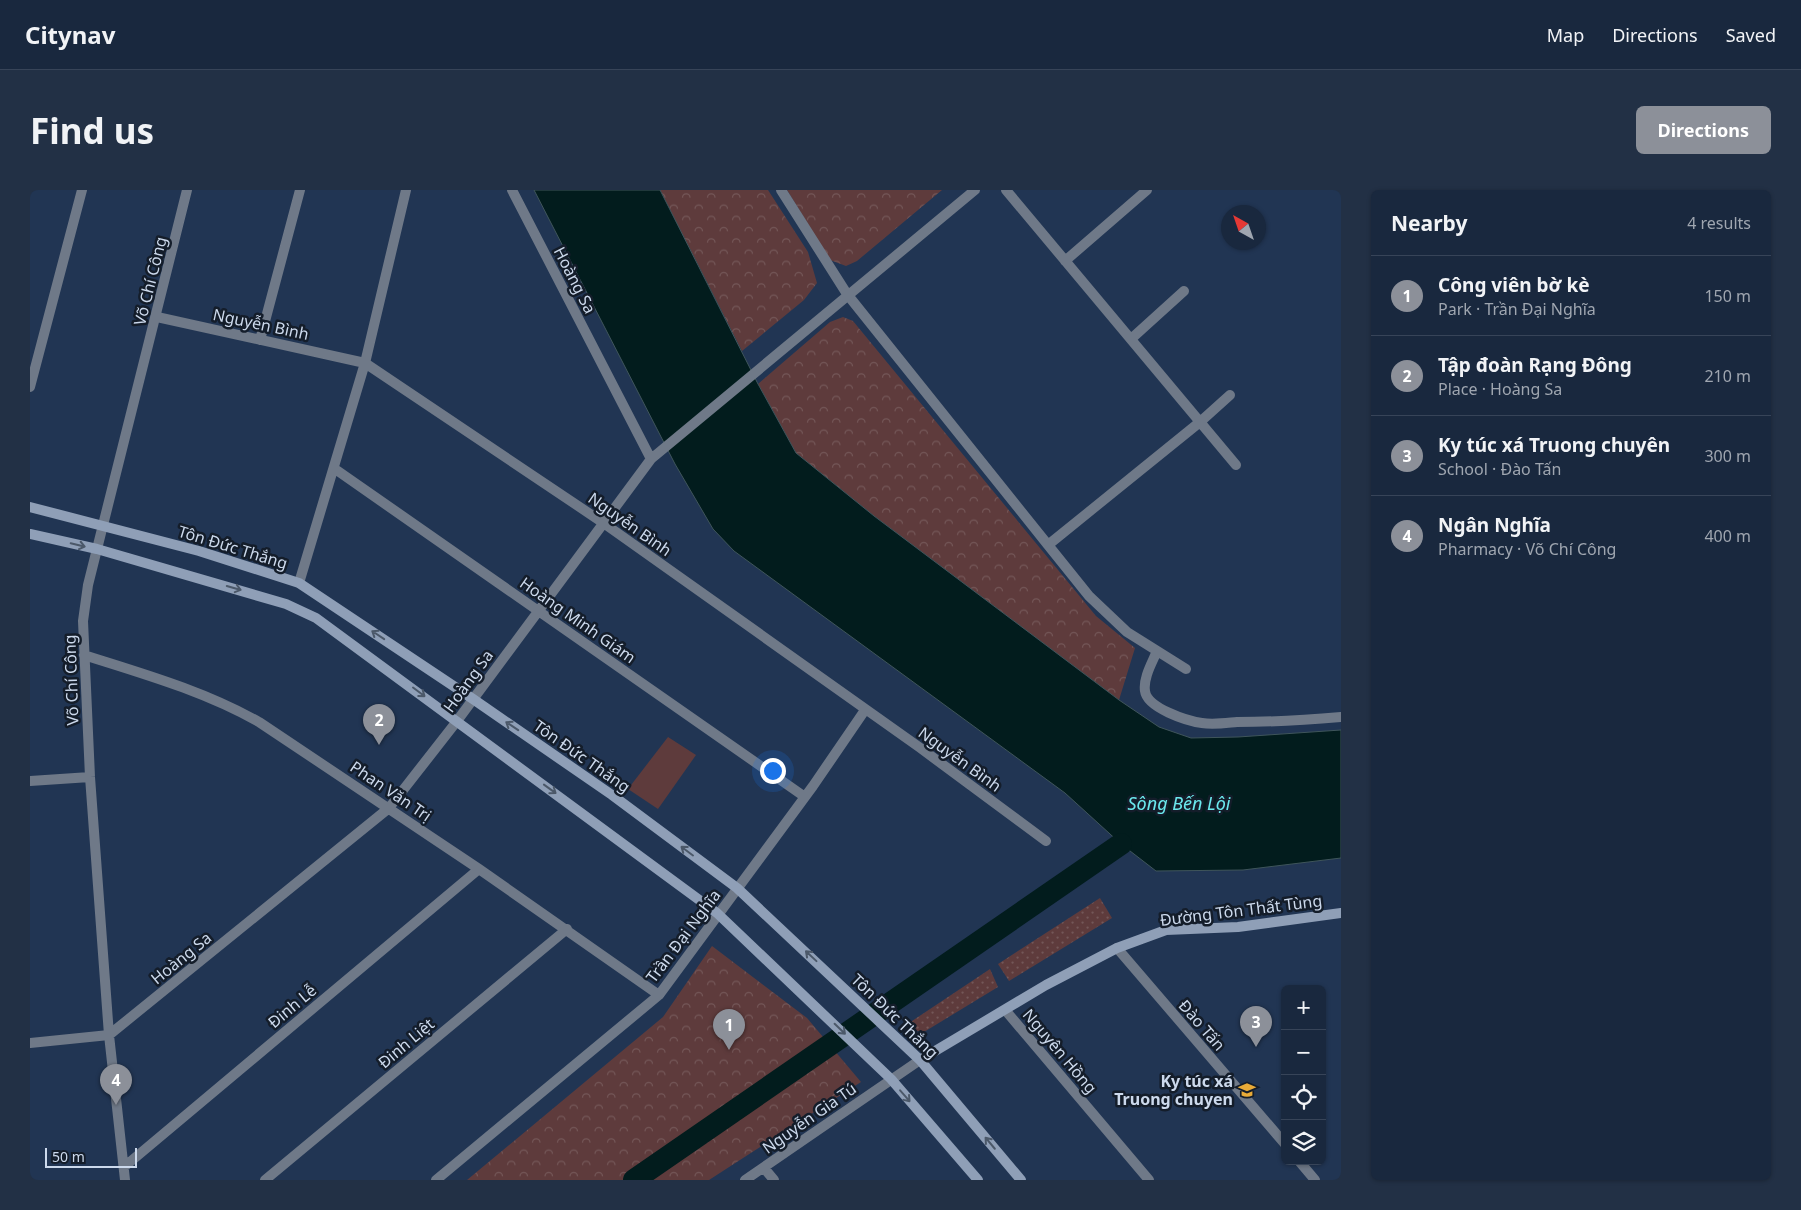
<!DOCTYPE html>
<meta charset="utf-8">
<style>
:root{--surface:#19283e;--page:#223045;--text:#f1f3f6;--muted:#9fa6b0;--line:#374458;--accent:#8c9099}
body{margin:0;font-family:"Noto Sans",sans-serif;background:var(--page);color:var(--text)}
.controls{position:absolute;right:15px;bottom:15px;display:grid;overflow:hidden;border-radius:8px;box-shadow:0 1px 4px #0004}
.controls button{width:45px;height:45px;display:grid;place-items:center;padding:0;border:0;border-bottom:1px solid var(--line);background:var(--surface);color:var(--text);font:25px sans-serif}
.compass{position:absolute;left:1191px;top:15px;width:45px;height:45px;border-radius:50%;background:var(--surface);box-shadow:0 1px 4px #0004;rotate:320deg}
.scale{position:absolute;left:15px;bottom:12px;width:92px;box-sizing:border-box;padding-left:5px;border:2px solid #ccd9ec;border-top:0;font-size:14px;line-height:18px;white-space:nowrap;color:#ccd9ec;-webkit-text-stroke:4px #141d2a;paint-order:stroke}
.you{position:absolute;left:742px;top:580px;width:18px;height:18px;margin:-12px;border:4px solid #fff;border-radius:50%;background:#1a73e8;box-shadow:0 0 0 8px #1a73e833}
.badge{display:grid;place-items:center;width:32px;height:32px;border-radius:50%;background:var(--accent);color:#fff;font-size:16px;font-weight:700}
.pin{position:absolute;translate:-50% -41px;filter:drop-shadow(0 1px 2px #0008)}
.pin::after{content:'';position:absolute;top:26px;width:18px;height:15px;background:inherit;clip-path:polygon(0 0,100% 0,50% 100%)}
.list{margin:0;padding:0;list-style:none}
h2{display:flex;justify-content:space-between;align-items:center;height:65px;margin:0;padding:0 20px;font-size:21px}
h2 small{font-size:16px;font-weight:400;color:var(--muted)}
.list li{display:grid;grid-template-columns:32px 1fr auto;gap:15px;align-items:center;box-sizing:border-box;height:80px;padding:0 20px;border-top:1px solid var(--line)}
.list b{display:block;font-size:19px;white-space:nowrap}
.list p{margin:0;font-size:16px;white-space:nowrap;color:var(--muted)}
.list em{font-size:16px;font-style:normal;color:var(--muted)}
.icon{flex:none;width:28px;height:28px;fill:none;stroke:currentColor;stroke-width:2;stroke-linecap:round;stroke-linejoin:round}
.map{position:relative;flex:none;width:1311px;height:990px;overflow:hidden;border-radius:8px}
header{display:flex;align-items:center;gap:30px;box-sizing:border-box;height:70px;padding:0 25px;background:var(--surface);border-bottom:1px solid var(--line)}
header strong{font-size:24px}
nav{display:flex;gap:28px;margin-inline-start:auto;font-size:18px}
.intro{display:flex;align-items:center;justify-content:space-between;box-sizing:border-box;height:120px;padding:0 30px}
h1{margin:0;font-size:35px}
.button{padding:12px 22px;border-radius:8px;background:var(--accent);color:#fff;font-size:18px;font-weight:700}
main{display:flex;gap:30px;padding:0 30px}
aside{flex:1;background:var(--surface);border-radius:8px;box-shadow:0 1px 4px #0004}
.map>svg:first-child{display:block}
</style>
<header>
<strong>Citynav</strong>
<nav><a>Map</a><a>Directions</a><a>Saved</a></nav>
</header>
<div class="intro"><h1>Find us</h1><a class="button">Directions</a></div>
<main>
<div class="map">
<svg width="1311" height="990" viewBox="0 0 1311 990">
<defs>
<pattern id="grass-dots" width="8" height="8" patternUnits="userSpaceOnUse" patternTransform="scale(1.25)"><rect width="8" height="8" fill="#5e3b3c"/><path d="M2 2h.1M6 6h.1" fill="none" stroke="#745758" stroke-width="1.8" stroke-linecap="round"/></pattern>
<pattern id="park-crowns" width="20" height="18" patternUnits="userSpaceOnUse" patternTransform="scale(1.25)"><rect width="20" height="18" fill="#5e3b3c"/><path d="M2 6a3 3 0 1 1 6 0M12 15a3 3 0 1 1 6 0" fill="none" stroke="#745758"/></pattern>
</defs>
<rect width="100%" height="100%" fill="#213553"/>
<path fill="url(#grass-dots)" d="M 1070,708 L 1082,728 L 979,791 L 968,774 Z
M 960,779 L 968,797 L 894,842 L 887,841 L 879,833 Z"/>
<path fill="url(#park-crowns)" d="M 630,0 L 738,0 L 778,62 L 787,93 L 774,110 L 712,161 Z
M 757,0 L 912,0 L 827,71 L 816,76 L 800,70 Z
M 813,127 L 823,131 L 1066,426 L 1105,458 L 1089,510 L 844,326 L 766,263 L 728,194 L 800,132 Z
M 682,756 L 777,828 L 831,892 L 679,990 L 437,990 L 633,827 Z"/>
<path fill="#5e3b3c" d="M 638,547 L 666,565 L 628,619 L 598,599 Z"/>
<path fill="#021c1d" stroke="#3f555b" d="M 504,0 L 630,0 L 728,194 L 766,263 L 844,326 L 1089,510 L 1129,537 L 1161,548 L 1208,547 L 1311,540 L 1311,668 L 1213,680 L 1126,681 L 1091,654 L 1035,603 L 704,361 L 683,339 L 645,274 Z"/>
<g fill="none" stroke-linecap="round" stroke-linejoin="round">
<path stroke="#021c1d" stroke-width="22" d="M 604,990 L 1091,654"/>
<path stroke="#6f7988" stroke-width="10" d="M 751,0 L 817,104 L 1018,355 L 1170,232 L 1200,205
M 976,0 L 1206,275
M 1035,71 L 1117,0
M 127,127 L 335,173 L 572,332 L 889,557 L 1016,651
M 1101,149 L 1154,101
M 230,150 L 270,0
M 0,197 L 52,0
M 621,269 L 945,0
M 305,279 L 775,607
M 1018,355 L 1059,406 L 1097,442 L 1156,479
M 269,393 L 335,173 L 376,0
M 1127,461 C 1122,473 1113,488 1115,501 C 1117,518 1157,531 1172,533 C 1183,535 1196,533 1207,532 C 1242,532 1276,530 1311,527
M 54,465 C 114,484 174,501 229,532 L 449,679 L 629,805
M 0,591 L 60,587
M 1087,758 L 1255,954
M 976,821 L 1119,990
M 0,853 L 79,845 L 359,618 L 427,531 L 621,269 L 482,0
M 1269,971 L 1285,990
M 94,977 L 449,679
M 734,978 L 744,990
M 95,990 L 79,845 L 60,587 L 53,431 L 58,395 L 73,335 L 157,0
M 235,990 L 537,739
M 406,990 L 629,805 L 783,596 L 835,520
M 715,990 L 890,870"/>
<path stroke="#8f9fb7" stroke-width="10" d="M 0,317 L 169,361 L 269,393 L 443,509 L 582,605 L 707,698 L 890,870 L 991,990
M 0,344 L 67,359 L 256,414 L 286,428 L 687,723 L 861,889 L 948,990
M 890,870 L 1016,795 L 1087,758 L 1136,740 L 1208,737 L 1311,723"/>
</g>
<defs><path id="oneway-shaft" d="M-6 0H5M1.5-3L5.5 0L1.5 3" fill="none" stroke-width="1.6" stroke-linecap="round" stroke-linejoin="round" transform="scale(1.25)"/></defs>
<g stroke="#4b5869">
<use href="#oneway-shaft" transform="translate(48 355) rotate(13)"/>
<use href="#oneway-shaft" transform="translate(204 398) rotate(16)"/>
<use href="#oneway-shaft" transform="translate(348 445) rotate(-146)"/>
<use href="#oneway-shaft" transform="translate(389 502) rotate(37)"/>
<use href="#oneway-shaft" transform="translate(482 536) rotate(-146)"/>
<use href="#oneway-shaft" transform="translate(520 599) rotate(36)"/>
<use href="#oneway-shaft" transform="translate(657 661) rotate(-143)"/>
<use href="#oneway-shaft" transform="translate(781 766) rotate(-137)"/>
<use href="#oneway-shaft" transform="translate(810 839) rotate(44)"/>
<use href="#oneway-shaft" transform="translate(875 906) rotate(49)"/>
<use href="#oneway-shaft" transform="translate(960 953) rotate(-130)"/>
</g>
<defs>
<g id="school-bare" transform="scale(1.35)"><path d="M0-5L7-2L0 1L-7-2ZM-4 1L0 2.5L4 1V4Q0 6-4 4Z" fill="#e9ab38" stroke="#141d2a" stroke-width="2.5" paint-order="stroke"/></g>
</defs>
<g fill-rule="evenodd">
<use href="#school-bare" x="1217" y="900"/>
</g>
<g text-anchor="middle" stroke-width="5" stroke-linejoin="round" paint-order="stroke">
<g font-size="16" fill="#ccd9ec" stroke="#141d2a">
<text transform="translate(545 90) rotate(63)" y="6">Hoàng Sa</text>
<text transform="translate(120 91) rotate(-76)" y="6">Võ Chí Công</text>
<text transform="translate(231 134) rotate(12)" y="6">Nguyễn Bình</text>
<text transform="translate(600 334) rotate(35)" y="6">Nguyễn Bình</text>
<text transform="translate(203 357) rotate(17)" y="6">Tôn Đức Thắng</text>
<text transform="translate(548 430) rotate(35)" y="6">Hoàng Minh Giám</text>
<text transform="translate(41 490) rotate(-92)" y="6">Võ Chí Công</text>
<text transform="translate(438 491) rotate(-54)" y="6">Hoàng Sa</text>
<text transform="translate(552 566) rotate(35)" y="6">Tôn Đức Thắng</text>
<text transform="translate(930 569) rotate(36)" y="6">Nguyễn Bình</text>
<text transform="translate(361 601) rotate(34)" y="6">Phan Văn Trị</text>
<text transform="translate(1211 720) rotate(-7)" y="6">Đường Tôn Thất Tùng</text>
<text transform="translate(653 746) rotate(-53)" y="6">Trần Đại Nghĩa</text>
<text transform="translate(151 768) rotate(-39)" y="6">Hoàng Sa</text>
<text transform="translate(262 816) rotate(-40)" y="6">Đinh Lễ</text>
<text transform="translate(865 826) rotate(44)" y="6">Tôn Đức Thắng</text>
<text transform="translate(1172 835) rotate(49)" y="6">Đào Tấn</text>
<text transform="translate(376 853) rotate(-40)" y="6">Đinh Liệt</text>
<text transform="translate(1030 861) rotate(50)" y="6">Nguyên Hồng</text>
<text transform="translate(779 928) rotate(-35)" y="6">Nguyễn Gia Tú</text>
</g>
<g font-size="16" font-weight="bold" fill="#ccd9ec" stroke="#141d2a" text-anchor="end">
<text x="1203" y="897">Ky túc xá<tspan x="1203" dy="18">Truong chuyen</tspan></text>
</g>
<g font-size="18" font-style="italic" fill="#6be9ee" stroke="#141d2a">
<text x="1149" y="620">Sông Bến Lội</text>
</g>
</g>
</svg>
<div class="controls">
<button>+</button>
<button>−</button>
<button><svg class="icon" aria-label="locate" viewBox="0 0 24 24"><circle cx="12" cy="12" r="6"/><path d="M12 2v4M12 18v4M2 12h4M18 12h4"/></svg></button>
<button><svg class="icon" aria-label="layers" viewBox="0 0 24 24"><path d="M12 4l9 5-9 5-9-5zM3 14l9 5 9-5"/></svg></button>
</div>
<svg class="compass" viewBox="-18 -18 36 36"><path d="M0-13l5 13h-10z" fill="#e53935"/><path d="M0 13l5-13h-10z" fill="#9fa6b0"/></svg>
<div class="scale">50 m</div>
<div class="you"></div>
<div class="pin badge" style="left:699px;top:860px">1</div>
<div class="pin badge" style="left:349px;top:555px">2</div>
<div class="pin badge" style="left:1226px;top:857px">3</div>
<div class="pin badge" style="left:86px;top:915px">4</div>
</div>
<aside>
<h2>Nearby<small>4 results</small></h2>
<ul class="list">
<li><span class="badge">1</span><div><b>Công viên bờ kè</b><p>Park · Trần Đại Nghĩa</p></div><em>150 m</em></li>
<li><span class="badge">2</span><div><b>Tập đoàn Rạng Đông</b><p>Place · Hoàng Sa</p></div><em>210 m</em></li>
<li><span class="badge">3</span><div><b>Ky túc xá Truong chuyên</b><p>School · Đào Tấn</p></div><em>300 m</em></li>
<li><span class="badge">4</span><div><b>Ngân Nghĩa</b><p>Pharmacy · Võ Chí Công</p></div><em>400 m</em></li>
</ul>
</aside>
</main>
